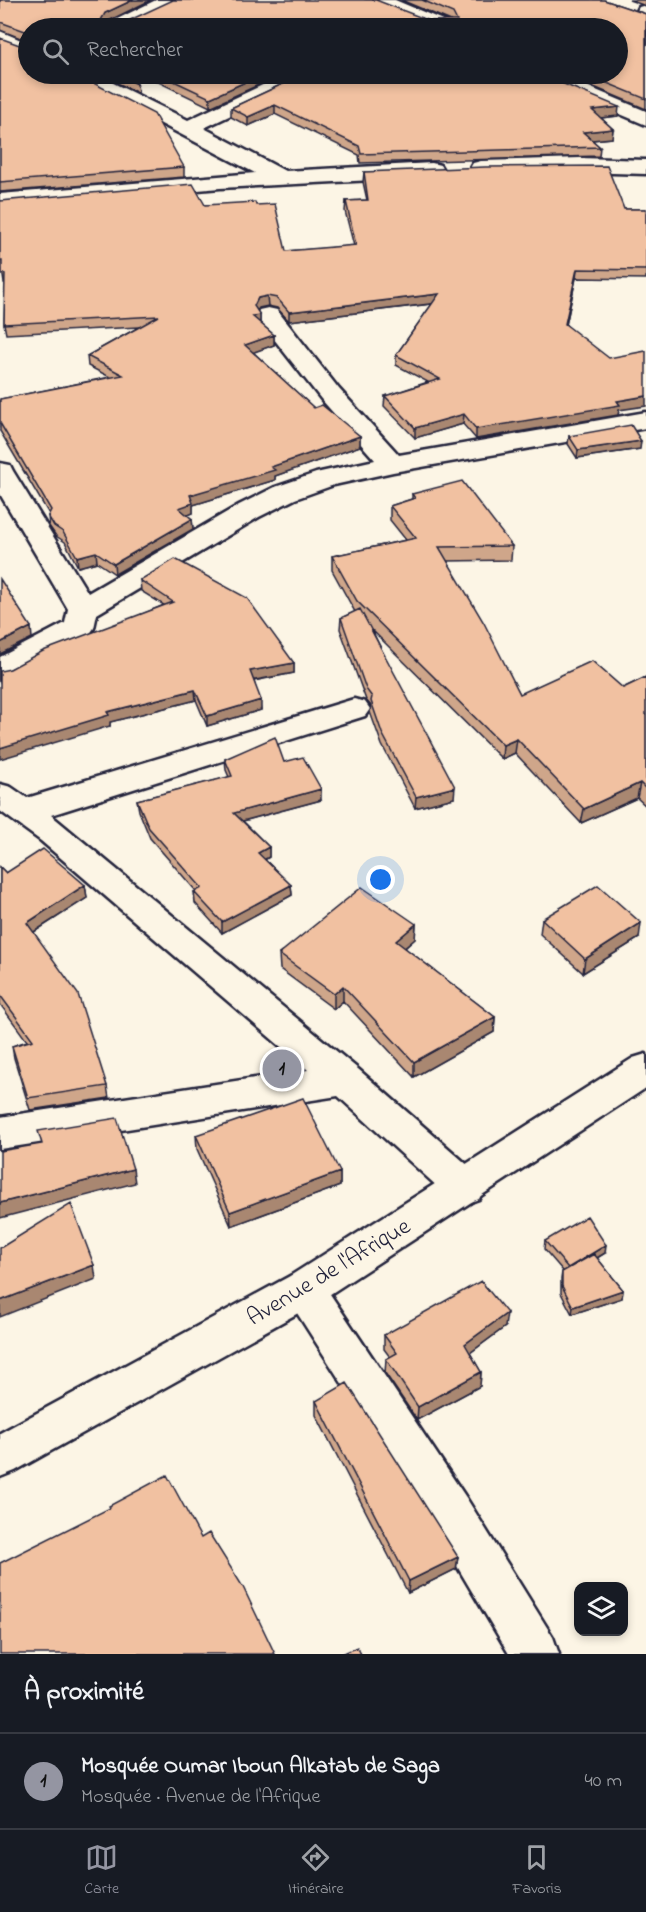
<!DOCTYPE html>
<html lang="fr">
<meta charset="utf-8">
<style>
:root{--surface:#171b24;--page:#20242c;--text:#f1f3f6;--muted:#9ea1a6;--line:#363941;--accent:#9495a2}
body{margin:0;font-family:"Indie Flower",sans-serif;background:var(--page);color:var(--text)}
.controls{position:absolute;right:18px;bottom:18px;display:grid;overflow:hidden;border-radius:12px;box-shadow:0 3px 9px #0003}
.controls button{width:54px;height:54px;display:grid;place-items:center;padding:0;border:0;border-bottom:2px solid var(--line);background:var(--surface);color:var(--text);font:30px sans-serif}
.you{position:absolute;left:381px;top:880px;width:21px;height:21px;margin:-15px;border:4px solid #fff;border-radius:50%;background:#1a73e8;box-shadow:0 0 0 9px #1a73e833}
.badge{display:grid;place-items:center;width:39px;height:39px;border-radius:50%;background:var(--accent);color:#111;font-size:20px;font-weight:700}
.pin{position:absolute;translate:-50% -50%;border:3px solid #fff;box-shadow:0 2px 6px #0006}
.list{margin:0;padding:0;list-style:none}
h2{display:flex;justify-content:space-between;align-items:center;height:78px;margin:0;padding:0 24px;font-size:26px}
h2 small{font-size:20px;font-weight:400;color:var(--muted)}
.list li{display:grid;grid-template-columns:39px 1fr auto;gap:18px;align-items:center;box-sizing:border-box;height:96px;padding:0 24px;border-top:2px solid var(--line)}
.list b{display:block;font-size:22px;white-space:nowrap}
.list p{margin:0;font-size:20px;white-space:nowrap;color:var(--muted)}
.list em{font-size:20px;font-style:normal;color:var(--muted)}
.icon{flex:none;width:33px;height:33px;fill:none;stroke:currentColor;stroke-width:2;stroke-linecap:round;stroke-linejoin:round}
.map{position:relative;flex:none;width:646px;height:1654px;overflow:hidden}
.search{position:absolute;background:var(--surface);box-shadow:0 3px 9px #0003;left:18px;right:18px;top:18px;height:66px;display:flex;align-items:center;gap:15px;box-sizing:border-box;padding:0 21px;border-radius:33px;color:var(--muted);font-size:22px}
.sheet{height:174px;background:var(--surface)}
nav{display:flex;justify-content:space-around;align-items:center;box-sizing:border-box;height:84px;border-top:2px solid var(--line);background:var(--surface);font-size:16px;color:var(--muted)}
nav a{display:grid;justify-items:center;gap:3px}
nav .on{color:var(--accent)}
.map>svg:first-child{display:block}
</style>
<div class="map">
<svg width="646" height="1654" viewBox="0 0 646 1654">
<rect width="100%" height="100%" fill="#fcf5e5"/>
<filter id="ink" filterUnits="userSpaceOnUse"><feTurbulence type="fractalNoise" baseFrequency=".0167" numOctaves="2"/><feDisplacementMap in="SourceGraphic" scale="12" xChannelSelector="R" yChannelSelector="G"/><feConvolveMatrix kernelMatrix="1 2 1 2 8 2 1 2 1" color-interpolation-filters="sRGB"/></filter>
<g filter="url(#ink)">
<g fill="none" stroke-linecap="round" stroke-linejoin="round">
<g stroke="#22223b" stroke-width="5">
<path id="street" d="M 156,0 L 181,0 L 178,4 L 128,28 L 104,28 L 107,24 Z
M 367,0 L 395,0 L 452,24 L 455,28 L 430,28 L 370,4 Z
M 646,5 L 646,43 L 639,41 C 634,34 634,15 639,7 Z
M 0,31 L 28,43 L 28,56 L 0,44 Z
M 70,74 L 95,74 L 188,120 L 286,74 L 311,74 L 308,78 L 204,128 L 285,171 L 432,163 L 440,165 L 443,170 L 440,175 L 432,177 L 220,188 L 0,208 L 0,194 L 255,173 L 73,78 Z
M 532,74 L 558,74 L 646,111 L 646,125 L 535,78 Z
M 580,158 L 646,160 L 646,174 L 580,172 L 481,175 L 473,173 L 470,168 L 473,163 L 481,161 Z
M 268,308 L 277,310 L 339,389 L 399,455 L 646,412 L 646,428 L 393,472 L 334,485 L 295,499 L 259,517 L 97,614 L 94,628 L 89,635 L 11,677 L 0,680 L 0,657 L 65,623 L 68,609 L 0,494 L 0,463 L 10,465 L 13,471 L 88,593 L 239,505 L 275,487 L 316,473 L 375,460 L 321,399 L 259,320 L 256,315 L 259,310 Z
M 354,699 L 365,702 L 370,709 L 365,716 L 51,815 L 358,1069 L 479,1175 L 485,1187 L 479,1199 L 465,1204 L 451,1199 L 338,1096 L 0,1149 L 0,1117 L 308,1070 L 41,841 L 0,811 L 0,784 L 11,787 L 27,798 Z
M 304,1271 L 318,1276 L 467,1499 L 553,1637 L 559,1654 L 509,1654 L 435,1529 L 290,1302 L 284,1289 L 290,1276 Z"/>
</g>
<g stroke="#22223b" stroke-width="5">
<path id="secondary" d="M 646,1054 L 646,1088 L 318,1302 L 15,1471 L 0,1477 L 0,1433 L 290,1276 L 633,1058 Z"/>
</g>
<use href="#street" fill="#fcf5e5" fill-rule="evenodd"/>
<use href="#secondary" fill="#fcf5e5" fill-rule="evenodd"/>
</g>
<path fill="#cfa68a" stroke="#22223b" stroke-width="1.5" d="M 0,0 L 151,0 L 107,21 L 451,21 L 401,0 L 604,0 L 646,14 L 646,109 L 563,74 L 618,74 L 618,28 L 28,41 L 0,30 Z
M 629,0 L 646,0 L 646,6 Z
M 0,38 L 184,167 L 184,177 L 0,192 Z
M 99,74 L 131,74 L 137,84 L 138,93 Z
M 142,74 L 282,74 L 210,107 Z
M 304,74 L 618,116 L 601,118 L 613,129 L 612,138 L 592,140 L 600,147 L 599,156 L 360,163 L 359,155 L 275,114 L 248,126 L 231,117 L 231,108 Z
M 364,172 L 624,209 L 646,209 L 646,279 L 576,278 L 566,325 L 619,410 L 618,415 L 476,439 L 463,424 L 415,438 L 384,406 L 385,396 L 428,382 L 396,365 L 396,355 L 432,304 L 289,321 L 277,308 L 268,306 L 259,308 L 257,311 L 260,315 L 260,323 L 274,335 L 274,345 L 253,352 L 314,408 L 360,436 L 360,446 L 275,476 L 275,480 L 193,505 L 193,513 L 187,515 L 192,519 L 193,529 L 115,574 L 97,562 L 78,567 L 65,542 L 56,536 L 49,526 L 48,516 L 49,514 L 0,431 L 0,399 L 110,377 L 88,366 L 87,356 L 139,327 L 6,334 L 4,324 L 5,283 L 4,283 L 2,270 L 0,271 L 0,201 L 205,205 L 256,205 L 286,251 L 354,246 L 345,211 L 346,201 L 367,200 L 363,182 Z
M 569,436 L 640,449 L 577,458 L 568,444 Z
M 412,494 L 512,546 L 511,560 L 447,561 L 520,694 L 623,688 L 646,677 L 646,806 L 637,798 L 581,823 L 515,753 L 502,759 L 372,630 L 454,798 L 415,808 L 382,745 L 370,712 L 371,706 L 366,700 L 340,629 L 341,618 L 355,612 L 332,570 L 332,556 L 406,540 L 390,520 L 390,506 L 412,499 Z
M 140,580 L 294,663 L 294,673 L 254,681 L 261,710 L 207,726 L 196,700 L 110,722 L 110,726 L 10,669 L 164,605 L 141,591 Z
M 225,759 L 284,762 L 321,800 L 243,821 L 269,847 L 269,857 L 265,860 L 291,885 L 292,895 L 222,933 L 195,903 L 194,892 L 196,891 L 150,838 L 139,811 L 137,800 L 229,777 L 226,770 Z
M 0,867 L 6,873 L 85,885 L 87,898 L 34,932 L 107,1086 L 109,1098 L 30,1110 L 14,1058 L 12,1046 L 27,1041 L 0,1004 Z
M 542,919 L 639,938 L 583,973 L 540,934 Z
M 416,924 L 415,939 L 405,948 L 495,1017 L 494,1032 L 414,1077 L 343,1001 L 334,1009 L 280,969 L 279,954 Z
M 196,1135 L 340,1172 L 340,1186 L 231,1226 L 197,1149 Z
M 545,1241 L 605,1253 L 597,1258 L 623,1290 L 622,1298 L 572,1314 L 561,1293 L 561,1279 L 562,1272 L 563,1271 L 544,1249 Z
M 505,1327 L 470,1353 L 481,1372 L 480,1386 L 417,1420 L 385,1373 L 386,1359 L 390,1357 L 384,1349 L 384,1335 Z
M 316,1401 L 458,1557 L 456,1569 L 408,1593 L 316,1415 Z"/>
<path fill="#a98771" stroke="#22223b" stroke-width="1.5" d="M 133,0 L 151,0 L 106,22 L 102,28 L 101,20 L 105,13 Z
M 263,74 L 282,74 L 210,107 L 210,98 Z
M 275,105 L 275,114 L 248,126 L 248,117 Z
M 619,107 L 618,116 L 591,119 L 592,110 Z
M 613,129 L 612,138 L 582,141 L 583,132 Z
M 577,269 L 576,278 L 564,334 L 565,324 Z
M 439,294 L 438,303 L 289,321 L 289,312 Z
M 267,296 L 268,306 L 259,308 L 254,316 L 260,315 L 260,325 L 252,316 L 254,306 L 258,298 Z
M 274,335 L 274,345 L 246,355 L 245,345 Z
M 646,396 L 646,406 L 619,410 L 618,415 L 476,439 L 476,429 L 617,401 Z
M 464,414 L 463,424 L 415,438 L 415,428 Z
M 360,436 L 360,446 L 275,476 L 275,480 L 193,505 L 193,513 L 179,519 L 179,508 L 190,495 Z
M 641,441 L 640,449 L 577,458 L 578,450 Z
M 192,519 L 193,529 L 115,574 L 114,564 Z
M 96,552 L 97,562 L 78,567 L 77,557 Z
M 31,627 L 32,638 L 0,654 L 0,643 Z
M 294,663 L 294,673 L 250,681 L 250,671 Z
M 195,690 L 196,700 L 110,722 L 110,726 L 0,759 L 0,748 L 107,712 Z
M 261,700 L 261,710 L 207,726 L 207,716 Z
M 517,739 L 515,753 L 502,759 L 503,745 Z
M 640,783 L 637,798 L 581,823 L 584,809 Z
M 455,787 L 454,798 L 415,808 L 416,797 Z
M 321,789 L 321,800 L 235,823 L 234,813 Z
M 269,847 L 269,857 L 258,863 L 258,853 Z
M 85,885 L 87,898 L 29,935 L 27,923 Z
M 291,885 L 292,895 L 222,933 L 222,922 Z
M 641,923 L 639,938 L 583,973 L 585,959 Z
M 416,924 L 415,939 L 395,956 L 396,941 Z
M 343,986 L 343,1001 L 334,1009 L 334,994 Z
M 495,1017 L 494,1032 L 414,1077 L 414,1062 Z
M 133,1169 L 135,1183 L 0,1218 L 0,1203 Z
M 340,1172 L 340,1186 L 231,1226 L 230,1212 Z
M 606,1245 L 605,1253 L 567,1276 L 568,1268 Z
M 94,1265 L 96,1279 L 0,1317 L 0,1301 Z
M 623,1290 L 622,1298 L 572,1314 L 573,1307 Z
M 507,1313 L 505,1327 L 463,1358 L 465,1344 Z
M 481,1372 L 480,1386 L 417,1420 L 418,1407 Z
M 458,1557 L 456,1569 L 408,1593 L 409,1581 Z"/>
<path fill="#f1c1a1" stroke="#22223b" stroke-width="1.5" d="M 0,0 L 133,0 L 105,13 L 101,20 L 103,22 L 128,21 L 173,0 L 376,0 L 430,21 L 457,21 L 453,13 L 422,0 L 604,0 L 646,14 L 646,99 L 585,74 L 618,74 L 618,28 L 28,28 L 28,43 L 28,32 L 0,22 Z
M 0,38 L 28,48 L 28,74 L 76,74 L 154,114 L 184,167 L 0,182 Z
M 116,74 L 131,74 L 137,84 Z
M 159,74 L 263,74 L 210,98 Z
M 304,74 L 540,74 L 619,107 L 592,110 L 613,129 L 583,132 L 600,147 L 361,154 L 359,146 L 275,105 L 248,117 L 231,108 Z
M 607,166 L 624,209 L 646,209 L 646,270 L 577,269 L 565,324 L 609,358 L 646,351 L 646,396 L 617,401 L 620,405 L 476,429 L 464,414 L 415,428 L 385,396 L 440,379 L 396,355 L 439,294 L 289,312 L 277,298 L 267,296 L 258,298 L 254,306 L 260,315 L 252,316 L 274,335 L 245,345 L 314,408 L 322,405 L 360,436 L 271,467 L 275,470 L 190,495 L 193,503 L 179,508 L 192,519 L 114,564 L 96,552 L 77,557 L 63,532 L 54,526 L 48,516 L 51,510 L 0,423 L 0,399 L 123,375 L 87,356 L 159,316 L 4,324 L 5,274 L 2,274 L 2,261 L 0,261 L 0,201 L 193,184 L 205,205 L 255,202 L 256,205 L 275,204 L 286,251 L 356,245 L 346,201 L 368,200 L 364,172 L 485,167 Z
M 631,425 L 641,441 L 578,450 L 569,436 Z
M 462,481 L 512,546 L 439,547 L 484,623 L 520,694 L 592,661 L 623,688 L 646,677 L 646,789 L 640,783 L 584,809 L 517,739 L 503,745 L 357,601 L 332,556 L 416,538 L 390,506 L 415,498 L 412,494 Z
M 175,559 L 247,598 L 294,663 L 250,671 L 261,700 L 207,716 L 195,690 L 107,712 L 109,715 L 0,748 L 0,671 L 10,669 L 43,651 L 173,602 L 140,580 Z
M 0,579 L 31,627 L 0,643 Z
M 360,609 L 455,787 L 416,797 L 382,733 L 371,701 L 372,697 L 366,689 L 341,618 Z
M 275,737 L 284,762 L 303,757 L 321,789 L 234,813 L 269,847 L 258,853 L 291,885 L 222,922 L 194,892 L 202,888 L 149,828 L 137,800 L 232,776 L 225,759 Z
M 43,849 L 85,885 L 27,923 L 78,994 L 107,1086 L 28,1098 L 12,1046 L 33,1040 L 0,995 L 0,867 L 6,873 Z
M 598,885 L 641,923 L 585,959 L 542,919 Z
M 362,887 L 416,924 L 396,941 L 495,1017 L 414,1062 L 343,986 L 334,994 L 279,954 Z
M 303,1098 L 340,1172 L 230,1212 L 196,1135 Z
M 117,1118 L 133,1169 L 0,1203 L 0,1151 L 42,1144 L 38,1131 Z
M 71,1204 L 94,1265 L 0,1301 L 0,1248 Z
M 587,1216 L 606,1245 L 568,1268 L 545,1241 Z
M 594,1254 L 623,1290 L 573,1307 L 562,1286 L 562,1272 Z
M 481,1281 L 507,1313 L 465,1344 L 481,1372 L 418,1407 L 386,1359 L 397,1353 L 384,1335 Z
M 347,1383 L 458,1557 L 409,1581 L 316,1401 Z
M 167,1475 L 201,1538 L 209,1533 L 243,1587 L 275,1654 L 0,1654 L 0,1563 L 110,1508 L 109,1506 Z
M 357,1647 L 361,1654 L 342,1654 Z"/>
</g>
<g text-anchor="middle" stroke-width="4.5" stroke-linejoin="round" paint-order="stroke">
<g font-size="24" fill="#22223b" stroke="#fcf5e5">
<text transform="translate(328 1271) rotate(-31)" y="8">Avenue de l'Afrique</text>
</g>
</g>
</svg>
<div class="controls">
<button><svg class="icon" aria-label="layers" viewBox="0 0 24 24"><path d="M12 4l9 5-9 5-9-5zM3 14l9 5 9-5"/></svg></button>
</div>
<div class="you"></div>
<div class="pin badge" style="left:282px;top:1069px">1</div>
<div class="search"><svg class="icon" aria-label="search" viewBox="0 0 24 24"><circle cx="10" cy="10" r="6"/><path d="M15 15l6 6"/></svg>Rechercher</div>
</div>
<section class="sheet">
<h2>À proximité<small></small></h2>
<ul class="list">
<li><span class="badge">1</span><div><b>Mosquée Oumar Iboun Alkatab de Saga</b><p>Mosquée · Avenue de l'Afrique</p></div><em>40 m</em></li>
</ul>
</section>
<nav>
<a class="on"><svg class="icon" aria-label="map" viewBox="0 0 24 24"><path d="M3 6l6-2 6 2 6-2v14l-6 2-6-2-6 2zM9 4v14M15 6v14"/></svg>Carte</a>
<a><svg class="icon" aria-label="directions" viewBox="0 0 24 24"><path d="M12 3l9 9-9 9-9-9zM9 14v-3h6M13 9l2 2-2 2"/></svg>Itinéraire</a>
<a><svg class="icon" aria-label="saved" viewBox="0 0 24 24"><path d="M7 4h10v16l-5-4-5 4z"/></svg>Favoris</a>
</nav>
